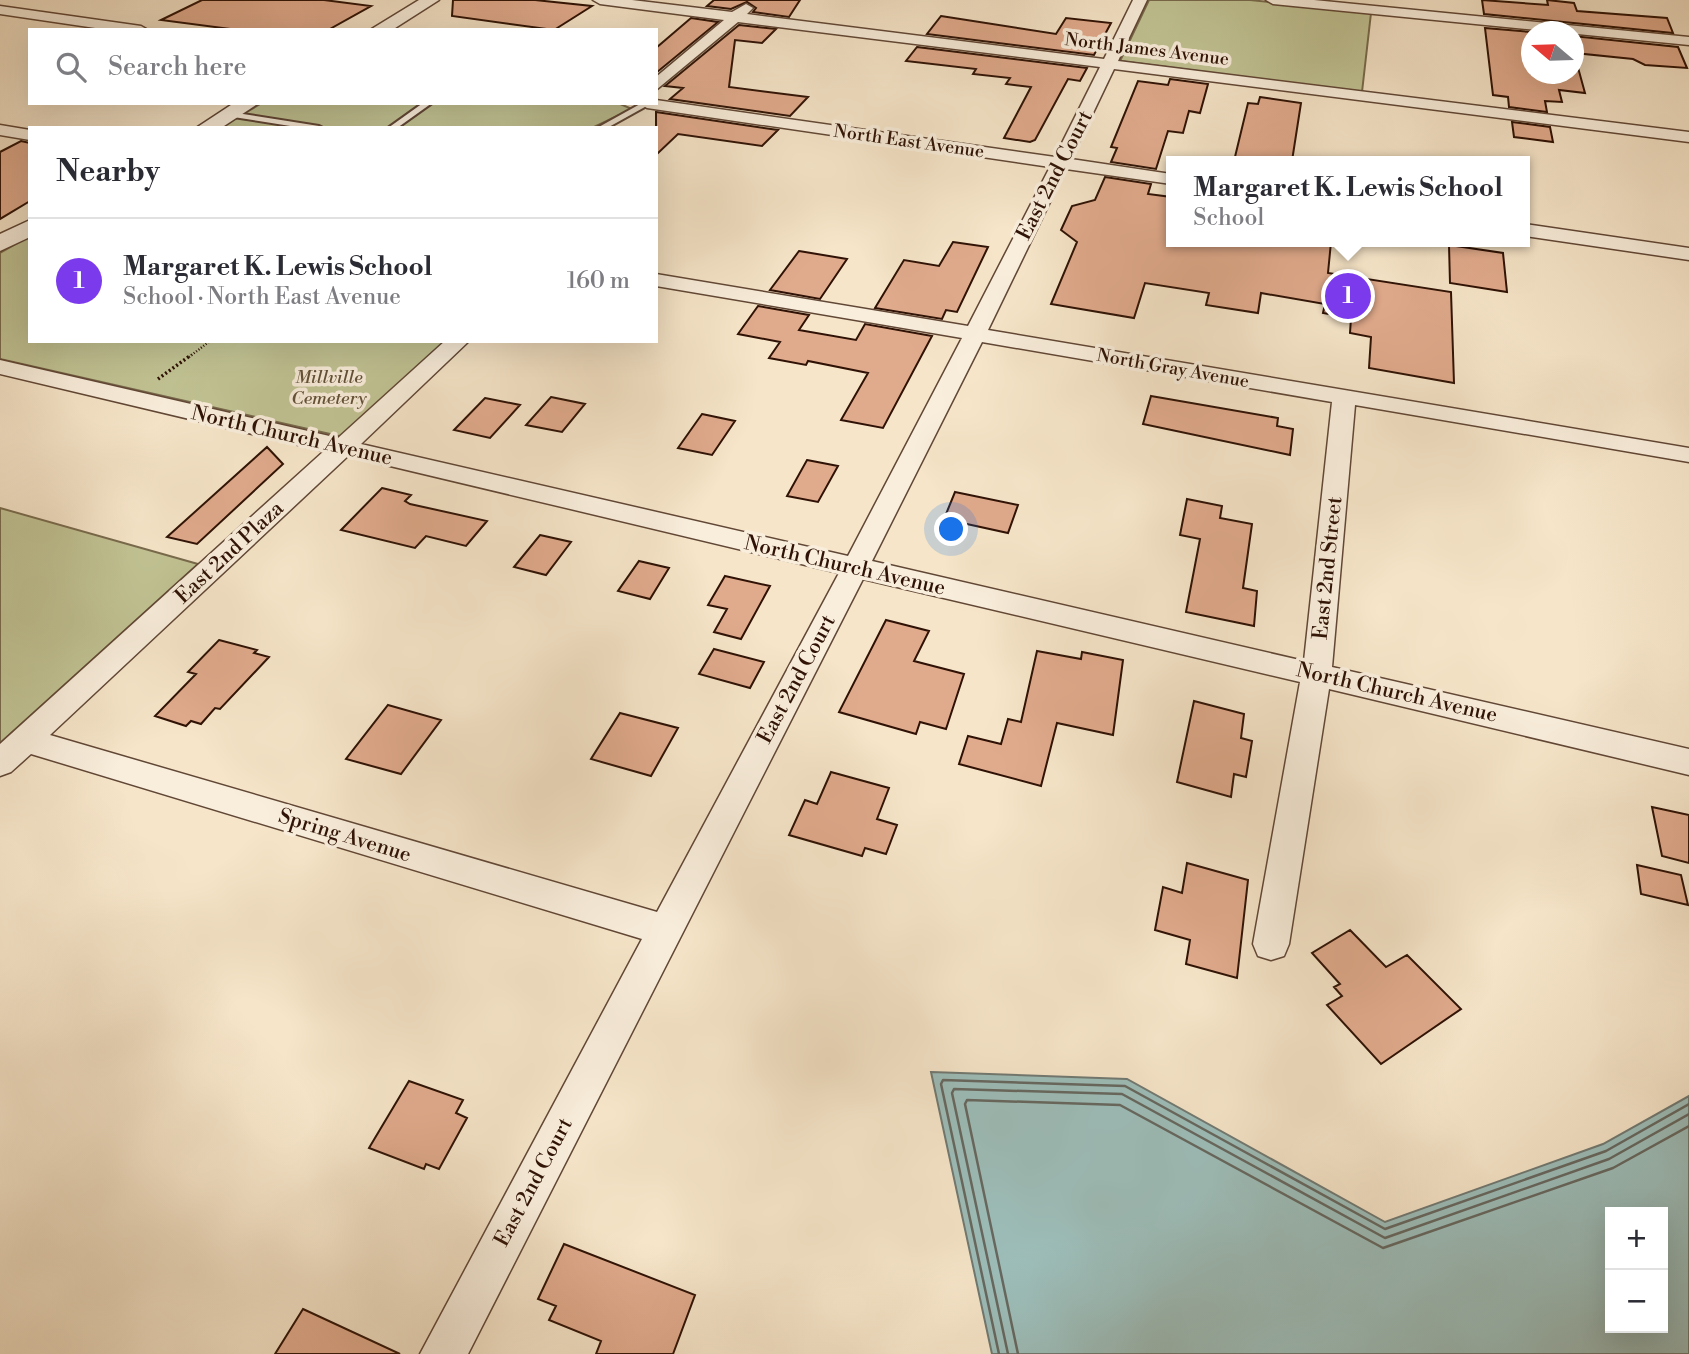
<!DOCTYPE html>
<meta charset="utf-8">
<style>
:root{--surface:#fff;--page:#f7f7f7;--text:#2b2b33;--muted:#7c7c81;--line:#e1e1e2;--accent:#7c3aed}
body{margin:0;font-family:"Libre Bodoni",serif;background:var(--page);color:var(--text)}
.controls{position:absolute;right:21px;bottom:21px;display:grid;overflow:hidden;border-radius:0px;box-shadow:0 7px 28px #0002}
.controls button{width:63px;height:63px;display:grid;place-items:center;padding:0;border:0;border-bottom:2px solid var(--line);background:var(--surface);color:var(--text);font:35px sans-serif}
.compass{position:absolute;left:1521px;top:21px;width:63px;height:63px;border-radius:50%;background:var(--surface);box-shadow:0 7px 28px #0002;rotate:289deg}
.you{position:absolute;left:952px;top:530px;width:24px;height:24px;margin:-18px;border:5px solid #fff;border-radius:50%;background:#1a73e8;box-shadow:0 0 0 10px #1a73e833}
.badge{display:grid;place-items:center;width:46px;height:46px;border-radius:50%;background:var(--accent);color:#fff;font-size:23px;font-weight:700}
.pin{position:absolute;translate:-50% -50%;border:4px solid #fff;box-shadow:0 2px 7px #0006}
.popup{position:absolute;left:1166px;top:156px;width:364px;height:91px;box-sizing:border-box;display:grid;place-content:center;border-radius:0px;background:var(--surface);filter:drop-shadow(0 2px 5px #0005);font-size:23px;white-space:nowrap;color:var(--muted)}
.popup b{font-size:26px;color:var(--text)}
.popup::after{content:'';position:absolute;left:50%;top:100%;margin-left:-14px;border:14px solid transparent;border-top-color:var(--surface)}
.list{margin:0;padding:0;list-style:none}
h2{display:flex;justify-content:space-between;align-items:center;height:91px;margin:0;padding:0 28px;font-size:30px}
h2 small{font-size:23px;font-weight:400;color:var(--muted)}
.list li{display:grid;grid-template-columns:46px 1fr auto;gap:21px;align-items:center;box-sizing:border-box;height:126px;padding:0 28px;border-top:2px solid var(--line)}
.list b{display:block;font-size:26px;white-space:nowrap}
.list p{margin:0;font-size:23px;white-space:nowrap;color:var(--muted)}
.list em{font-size:23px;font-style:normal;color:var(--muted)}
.icon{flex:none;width:38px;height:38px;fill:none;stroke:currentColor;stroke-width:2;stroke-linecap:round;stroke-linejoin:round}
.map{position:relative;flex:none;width:1689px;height:1354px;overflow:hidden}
.search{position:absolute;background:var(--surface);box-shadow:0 7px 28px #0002;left:28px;top:28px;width:630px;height:77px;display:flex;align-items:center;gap:18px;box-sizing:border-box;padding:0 24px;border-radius:0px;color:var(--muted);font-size:26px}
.panel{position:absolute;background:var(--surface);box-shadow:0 7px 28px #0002;left:28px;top:126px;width:630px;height:217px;border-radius:0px}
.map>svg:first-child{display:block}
</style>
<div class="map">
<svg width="1689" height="1354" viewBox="0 0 1689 1354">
<rect width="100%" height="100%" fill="#f6e5c9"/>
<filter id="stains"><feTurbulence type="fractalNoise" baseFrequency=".00286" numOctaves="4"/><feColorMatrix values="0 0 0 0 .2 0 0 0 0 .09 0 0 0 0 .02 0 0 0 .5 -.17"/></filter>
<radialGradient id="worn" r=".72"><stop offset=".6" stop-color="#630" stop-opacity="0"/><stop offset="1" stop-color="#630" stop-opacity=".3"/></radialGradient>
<path fill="#c1c394" stroke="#786a4c" stroke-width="2" d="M 1149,0 L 1250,0 L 1371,13 L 1362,92 L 1120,61 Z
M 262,103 L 618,103 L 632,109 L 592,128 L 219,128 Z
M 30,236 L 30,341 L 447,341 L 344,435 L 339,436 L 0,359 L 0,253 Z
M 0,508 L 198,564 L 0,743 Z"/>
<path fill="#9dbeba" stroke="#717972" stroke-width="2" fill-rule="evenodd" d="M 931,1072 L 1127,1079 L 1385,1222 L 1603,1144 L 1689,1096 L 1689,1354 L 992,1354 ZM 1610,1212 L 1663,1212 L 1663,1328 L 1610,1328 Z"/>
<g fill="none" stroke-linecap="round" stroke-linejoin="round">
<path stroke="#666860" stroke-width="2.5" d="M 999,1354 L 941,1084 L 943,1080 L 1125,1086 L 1385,1229 L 1606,1151 L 1689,1104
M 1008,1354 L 952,1093 L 954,1089 L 1122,1094 L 1385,1238 L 1609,1159 L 1689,1114
M 1018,1354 L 965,1104 L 967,1100 L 1120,1105 L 1383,1248 L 1613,1168 L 1689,1126"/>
</g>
<path fill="#e0aa8c" stroke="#2f1205" stroke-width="2" d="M 202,0 L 324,0 L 371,6 L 328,30 L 238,30 L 161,20 Z
M 453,0 L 535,0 L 592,6 L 554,30 L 452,16 Z
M 714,0 L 800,0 L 789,17 L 753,12 L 756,8 L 747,2 L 731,9 L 707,6 Z
M 1482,0 L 1548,5 L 1547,0 L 1574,3 L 1577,11 L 1667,18 L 1673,33 L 1484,14 Z
M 941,16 L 1056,34 L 1066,18 L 1111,23 L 1094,55 L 927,34 Z
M 691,18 L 718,22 L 656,73 L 656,48 Z
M 739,25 L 776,29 L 762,43 L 735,40 L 729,87 L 808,97 L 790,116 L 670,99 L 683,88 L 665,86 Z
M 1485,28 L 1531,32 L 1531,74 L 1573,74 L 1573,36 L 1678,47 L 1687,68 L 1645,65 L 1633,59 L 1574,53 L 1585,93 L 1559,90 L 1562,102 L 1545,101 L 1547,112 L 1509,107 L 1508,97 L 1493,95 Z
M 917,47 L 1087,68 L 1080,81 L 1068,79 L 1035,140 L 1030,142 L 1004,138 L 1031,87 L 1006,84 L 1010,78 L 973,74 L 976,69 L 906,61 Z
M 1170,79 L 1208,84 L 1200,113 L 1189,111 L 1183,133 L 1168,131 L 1156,169 L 1111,162 L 1117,148 L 1111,147 L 1138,81 L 1168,85 Z
M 1260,97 L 1301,103 L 1292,161 L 1234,161 L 1248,103 L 1258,104 Z
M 656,112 L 778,130 L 762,146 L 678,134 L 656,155 Z
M 1512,122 L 1550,127 L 1553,142 L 1514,137 Z
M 21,141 L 30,143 L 30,201 L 0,219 L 0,152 Z
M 1105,177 L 1151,184 L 1148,194 L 1171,197 L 1171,242 L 1331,242 L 1328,273 L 1451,292 L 1454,383 L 1369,368 L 1371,337 L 1350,333 L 1351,318 L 1323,313 L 1325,304 L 1261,293 L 1258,313 L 1206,305 L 1209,293 L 1145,283 L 1134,318 L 1051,304 L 1077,242 L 1061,230 L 1072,206 L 1095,200 Z
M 953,242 L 988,247 L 957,312 L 946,310 L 942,319 L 875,308 L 904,260 L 939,266 Z
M 1449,245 L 1503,253 L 1507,292 L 1450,283 Z
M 799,251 L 847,259 L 820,299 L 770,290 Z
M 758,306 L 809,315 L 799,330 L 856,340 L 865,324 L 932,336 L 883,428 L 841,420 L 868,373 L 808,361 L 806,365 L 769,358 L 780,342 L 738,334 Z
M 1151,396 L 1278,418 L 1277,426 L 1293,429 L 1290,455 L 1143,424 Z
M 551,397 L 585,404 L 562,432 L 526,425 Z
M 485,398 L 520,405 L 490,438 L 454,430 Z
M 702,414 L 735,421 L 712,455 L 678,448 Z
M 267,447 L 283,464 L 197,544 L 167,537 Z
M 807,460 L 838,466 L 818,502 L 787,496 Z
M 382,488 L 411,495 L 405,501 L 410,504 L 487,521 L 466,546 L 426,536 L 415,548 L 341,530 Z
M 955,492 L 1018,505 L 1008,533 L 944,519 Z
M 1187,499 L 1222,506 L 1220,518 L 1252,524 L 1243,588 L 1257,591 L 1254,626 L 1186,612 L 1200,539 L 1180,535 Z
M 540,535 L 571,542 L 546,575 L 514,567 Z
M 639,561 L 669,568 L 650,599 L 618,591 Z
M 725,576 L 770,586 L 741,639 L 714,632 L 727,609 L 708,605 Z
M 886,620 L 929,631 L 914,661 L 964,674 L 946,729 L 920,722 L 916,734 L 839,712 Z
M 219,640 L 257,650 L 254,653 L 269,657 L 220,709 L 215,708 L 201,724 L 191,721 L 186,726 L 155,716 L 196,674 L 188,672 Z
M 714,649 L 764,662 L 750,688 L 699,674 Z
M 1037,651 L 1081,659 L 1082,652 L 1123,660 L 1113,735 L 1057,723 L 1041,786 L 959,764 L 968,736 L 1001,744 L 1008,719 L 1021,722 Z
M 1194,701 L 1244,714 L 1241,738 L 1252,741 L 1246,777 L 1234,774 L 1231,797 L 1177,782 Z
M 388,705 L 441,720 L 401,774 L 346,759 Z
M 620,713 L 678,728 L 651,776 L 591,759 Z
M 831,772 L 889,788 L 877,819 L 897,825 L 886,854 L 865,848 L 862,856 L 789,835 L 805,800 L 817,804 Z
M 1652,807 L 1689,815 L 1689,863 L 1662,856 Z
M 1187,863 L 1248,880 L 1237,978 L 1186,964 L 1190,940 L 1155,930 L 1163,887 L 1182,893 Z
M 1637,865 L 1681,875 L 1688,905 L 1641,894 Z
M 1350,930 L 1386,967 L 1407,955 L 1461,1009 L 1381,1064 L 1327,1005 L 1342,996 L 1334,987 L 1340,984 L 1312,953 Z
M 409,1081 L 463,1100 L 456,1113 L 467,1118 L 439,1169 L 426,1164 L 424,1169 L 369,1148 Z
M 564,1244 L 695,1295 L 673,1354 L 596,1354 L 601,1341 L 549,1320 L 556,1306 L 538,1299 Z
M 303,1309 L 400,1354 L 275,1354 Z"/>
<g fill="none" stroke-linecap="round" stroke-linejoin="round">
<g stroke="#614736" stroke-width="4">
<path id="service" d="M 423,103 L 432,103 L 397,128 L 388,128 Z
M 642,103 L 652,103 L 607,128 L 597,128 Z
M 230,112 L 319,126 L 323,128 L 303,128 L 227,116 L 226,114 Z"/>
</g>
<g stroke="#614736" stroke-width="3">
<path id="minor" d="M 593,0 L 632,0 L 732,12 L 746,4 L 753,8 L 747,14 L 1104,59 L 1133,0 L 1147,0 L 1118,61 L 1689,132 L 1689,142 L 1114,69 L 1071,159 L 1171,174 L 1171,184 L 1066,169 L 988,330 L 1689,448 L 1689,462 L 1355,405 L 1332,667 L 1689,749 L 1689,775 L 1329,689 L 1289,944 L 1284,956 L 1271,960 L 1258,956 L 1253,944 L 1300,682 L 863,579 L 468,1354 L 420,1354 L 642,939 L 31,754 L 11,772 L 0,776 L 0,744 L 324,451 L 0,374 L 0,360 L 338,438 L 445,341 L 469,341 L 361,444 L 848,556 L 962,338 L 656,286 L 656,274 L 968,326 L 1050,167 L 647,108 L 639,103 L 656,103 L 656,100 L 1055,157 L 1100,67 L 738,22 L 656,90 L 656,77 L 724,20 L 600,4 ZM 982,342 L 1332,402 L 1304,661 L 872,561 ZM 348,456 L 839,573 L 657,912 L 50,735 Z
M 1266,0 L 1314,0 L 1689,37 L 1689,45 L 1273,4 Z
M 0,6 L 141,26 L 148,30 L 109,30 L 0,14 Z
M 0,125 L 30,130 L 30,140 L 0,135 Z
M 1525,224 L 1689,248 L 1689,260 L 1525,236 Z"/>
</g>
<g stroke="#614736" stroke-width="3">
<path id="tertiary" d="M 419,0 L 439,0 L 392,30 L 370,30 Z
M 234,103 L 259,103 L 221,128 L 196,128 Z
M 30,220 L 30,237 L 0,251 L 0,234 Z"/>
</g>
<path stroke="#2f1205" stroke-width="2.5" stroke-dasharray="1 2" stroke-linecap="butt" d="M 189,357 L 210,341"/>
<path stroke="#2f1205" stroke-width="3.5" stroke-dasharray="2 2.5" stroke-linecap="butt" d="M 158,379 L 191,355"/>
<use href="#service" fill="#f9eedc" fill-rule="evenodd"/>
<use href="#minor" fill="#f9eedc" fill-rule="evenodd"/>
<use href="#tertiary" fill="#f9eedc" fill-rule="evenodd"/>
</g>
<g text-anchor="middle" stroke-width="7" stroke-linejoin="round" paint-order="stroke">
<g font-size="18" fill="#2f1205" stroke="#f9eedc">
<text transform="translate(1147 49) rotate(7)" y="6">North James Avenue</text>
<text transform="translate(909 141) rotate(8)" y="6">North East Avenue</text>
<text transform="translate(1173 368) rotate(10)" y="6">North Gray Avenue</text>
</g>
<g font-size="18" font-style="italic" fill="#625037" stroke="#f9eedc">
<text x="329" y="383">Millville<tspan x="329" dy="21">Cemetery</tspan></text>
</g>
<g font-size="21" fill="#2f1205" stroke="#f9eedc">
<text transform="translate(1054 175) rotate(-63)" y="7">East 2nd Court</text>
<text transform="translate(292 435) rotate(13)" y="7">North Church Avenue</text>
<text transform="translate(229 552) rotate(-43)" y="7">East 2nd Plaza</text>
<text transform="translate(845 565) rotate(13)" y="7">North Church Avenue</text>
<text transform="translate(1327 568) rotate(-84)" y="7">East 2nd Street</text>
<text transform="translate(796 679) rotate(-62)" y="7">East 2nd Court</text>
<text transform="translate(1397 692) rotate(13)" y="7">North Church Avenue</text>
<text transform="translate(345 835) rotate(17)" y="7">Spring Avenue</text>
<text transform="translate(533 1182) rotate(-62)" y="7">East 2nd Court</text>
</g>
</g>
<rect width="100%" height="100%" filter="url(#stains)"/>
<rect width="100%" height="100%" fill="url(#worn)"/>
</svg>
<div class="controls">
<button>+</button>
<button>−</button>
</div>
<svg class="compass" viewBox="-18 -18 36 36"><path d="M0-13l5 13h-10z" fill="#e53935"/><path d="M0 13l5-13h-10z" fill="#7c7c81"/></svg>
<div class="you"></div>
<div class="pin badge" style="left:1348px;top:296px">1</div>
<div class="popup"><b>Margaret K. Lewis School</b>School</div>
<div class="search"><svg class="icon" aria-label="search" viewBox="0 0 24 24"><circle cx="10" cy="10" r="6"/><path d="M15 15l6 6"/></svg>Search here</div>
<section class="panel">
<h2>Nearby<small></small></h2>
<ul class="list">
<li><span class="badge">1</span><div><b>Margaret K. Lewis School</b><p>School · North East Avenue</p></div><em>160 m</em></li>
</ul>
</section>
</div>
